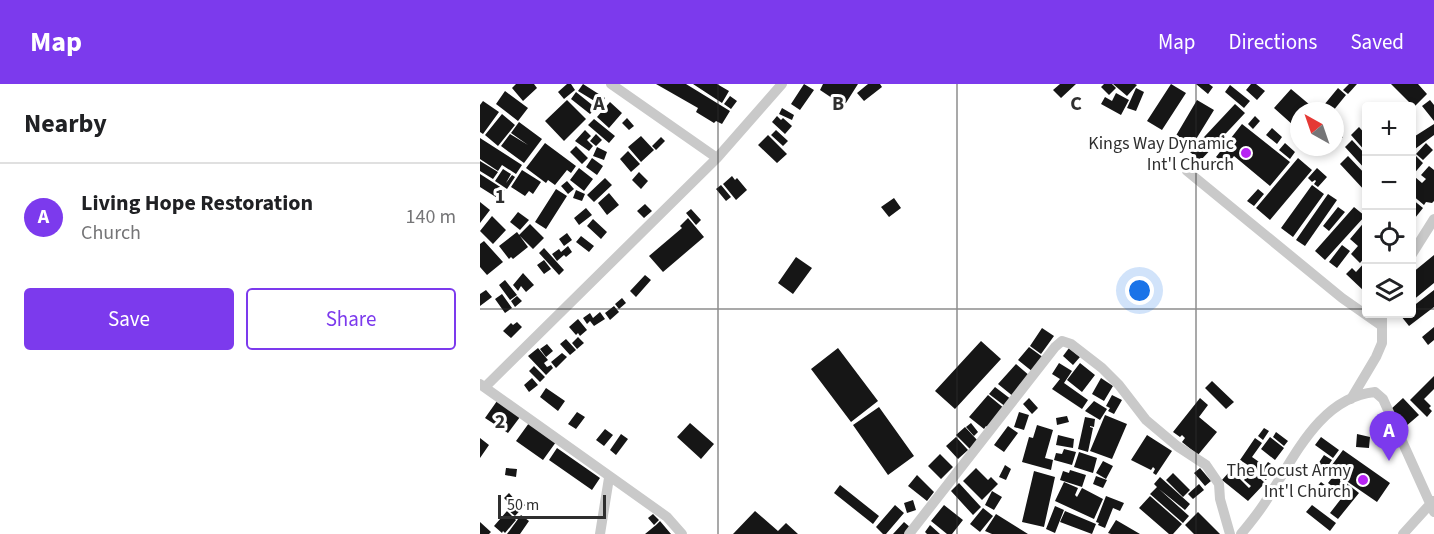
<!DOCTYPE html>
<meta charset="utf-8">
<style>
:root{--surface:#fff;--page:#f6f6f6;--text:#202124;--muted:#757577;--line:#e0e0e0;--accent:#7c3aed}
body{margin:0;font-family:"Source Sans 3",sans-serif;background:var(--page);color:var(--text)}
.controls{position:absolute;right:18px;top:18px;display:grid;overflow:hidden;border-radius:6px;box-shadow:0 3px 9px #0003}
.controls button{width:54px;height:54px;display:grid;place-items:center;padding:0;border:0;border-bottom:2px solid var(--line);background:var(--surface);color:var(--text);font:30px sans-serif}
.compass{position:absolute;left:810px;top:18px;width:54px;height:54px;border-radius:50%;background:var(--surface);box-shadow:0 3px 9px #0003;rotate:320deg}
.scale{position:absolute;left:18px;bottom:15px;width:108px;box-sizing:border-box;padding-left:6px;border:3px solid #2f2f2f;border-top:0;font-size:16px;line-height:21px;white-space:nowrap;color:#2f2f2f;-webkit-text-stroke:4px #fff;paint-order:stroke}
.you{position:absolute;left:660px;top:207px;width:21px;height:21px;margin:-15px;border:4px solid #fff;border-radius:50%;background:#1a73e8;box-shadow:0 0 0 9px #1a73e833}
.badge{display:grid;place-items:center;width:39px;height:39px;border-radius:50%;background:var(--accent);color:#fff;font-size:20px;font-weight:700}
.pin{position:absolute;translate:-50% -50px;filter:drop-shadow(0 2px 3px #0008)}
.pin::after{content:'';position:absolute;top:32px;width:21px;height:18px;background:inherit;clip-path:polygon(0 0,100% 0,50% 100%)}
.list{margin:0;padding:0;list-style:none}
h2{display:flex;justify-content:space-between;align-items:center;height:78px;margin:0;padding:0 24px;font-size:26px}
h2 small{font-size:20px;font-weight:400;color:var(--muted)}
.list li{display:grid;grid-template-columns:39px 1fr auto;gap:18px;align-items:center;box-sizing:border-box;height:108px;padding:0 24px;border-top:2px solid var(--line)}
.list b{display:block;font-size:22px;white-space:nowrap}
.list p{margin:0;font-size:20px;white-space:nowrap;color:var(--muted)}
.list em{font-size:20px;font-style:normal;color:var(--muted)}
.actions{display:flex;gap:12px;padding:18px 24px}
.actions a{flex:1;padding:14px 0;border:2px solid var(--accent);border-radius:6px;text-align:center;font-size:21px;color:var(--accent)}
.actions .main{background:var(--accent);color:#fff}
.icon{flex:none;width:33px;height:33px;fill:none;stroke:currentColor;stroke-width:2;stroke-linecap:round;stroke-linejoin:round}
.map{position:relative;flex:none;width:954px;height:450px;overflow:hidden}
header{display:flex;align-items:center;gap:36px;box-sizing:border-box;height:84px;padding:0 30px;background:var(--accent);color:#fff}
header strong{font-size:28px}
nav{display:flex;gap:33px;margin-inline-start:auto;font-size:21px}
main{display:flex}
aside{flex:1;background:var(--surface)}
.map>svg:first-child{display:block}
</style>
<header>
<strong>Map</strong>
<nav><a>Map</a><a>Directions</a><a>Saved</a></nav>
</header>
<main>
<aside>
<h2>Nearby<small></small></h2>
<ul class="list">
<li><span class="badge">A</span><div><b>Living Hope Restoration</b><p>Church</p></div><em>140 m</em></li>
</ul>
<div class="actions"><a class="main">Save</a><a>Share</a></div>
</aside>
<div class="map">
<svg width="954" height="450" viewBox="0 0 954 450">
<rect width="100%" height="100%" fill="#fff"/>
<path fill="#161616" d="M 36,0 L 54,0 L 57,4 L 43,17 L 32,4 Z
M 87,0 L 91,0 L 95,6 L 84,15 L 78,8 Z
M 103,0 L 125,14 L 121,21 L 98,7 Z
M 176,0 L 206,0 L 250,27 L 242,40 L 236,37 L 234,39 L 216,28 L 218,24 Z
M 213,0 L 237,0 L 249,7 L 242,19 Z
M 324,0 L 334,6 L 320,26 L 311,20 Z
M 343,0 L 378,0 L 364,22 L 340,6 Z
M 388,0 L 400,0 L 402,3 L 384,17 L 377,9 Z
M 580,0 L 596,0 L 581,14 L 573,6 Z
M 624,0 L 632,0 L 636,4 L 629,11 L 621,3 Z
M 633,0 L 655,0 L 657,1 L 647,12 Z
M 691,0 L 706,9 L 682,46 L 667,37 Z
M 716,0 L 729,0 L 733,3 L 728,10 Z
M 771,0 L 776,0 L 785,7 L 777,16 L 766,6 Z
M 869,0 L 877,0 L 868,10 L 863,6 Z
M 911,0 L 938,0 L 947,10 L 934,23 Z
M 750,1 L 770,17 L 764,24 L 745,8 Z
M 656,4 L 664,8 L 656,27 L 647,24 Z
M 858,4 L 866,11 L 853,27 L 839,27 Z
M 811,5 L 830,21 L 825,27 L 819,27 L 819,34 L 813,41 L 794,24 Z
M 25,7 L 48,24 L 38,37 L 16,20 Z
M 96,8 L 116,24 L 110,30 L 91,15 Z
M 636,9 L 649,16 L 641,31 L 621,20 L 625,13 L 632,17 Z
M 250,12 L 257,17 L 251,25 L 244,20 Z
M 87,16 L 106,35 L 84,57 L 65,37 Z
M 717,16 L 734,26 L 710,65 L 694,55 Z
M 950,16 L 954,21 L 954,37 L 942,22 Z
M 3,17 L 19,28 L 3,50 L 0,48 L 0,21 Z
M 130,18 L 142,29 L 129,44 L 117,33 Z
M 755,20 L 765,29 L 720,77 L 710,68 Z
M 302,24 L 314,31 L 312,36 L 299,30 Z
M 22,30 L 35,41 L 18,62 L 5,51 Z
M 297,32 L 301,36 L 303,34 L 312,42 L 305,50 L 292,38 Z
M 775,32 L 780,37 L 773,45 L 768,40 Z
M 147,34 L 154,42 L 149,46 L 142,39 Z
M 114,35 L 135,52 L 129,59 L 108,41 Z
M 39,38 L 62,55 L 44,79 L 21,62 L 30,50 L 48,61 L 31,49 Z
M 762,40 L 810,78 L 790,102 L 754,72 L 747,81 L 736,73 Z
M 954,40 L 954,51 L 935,65 L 932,60 L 934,56 L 932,54 Z
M 879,43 L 886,51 L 886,68 L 871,51 Z
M 792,44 L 802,53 L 797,60 L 786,51 Z
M 855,45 L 863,53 L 855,62 Z
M 105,46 L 111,52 L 107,56 L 113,62 L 109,67 L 95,57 Z
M 296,46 L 308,57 L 303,62 L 291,51 Z
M 116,50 L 122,56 L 116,62 L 110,57 Z
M 288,51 L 307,70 L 297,79 L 278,61 Z
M 161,52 L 174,66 L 161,78 L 148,63 Z
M 181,53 L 185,57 L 176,66 L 172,62 Z
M 0,54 L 42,81 L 36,90 L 22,81 L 18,87 L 0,75 Z
M 872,56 L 886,71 L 886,86 L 865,63 Z
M 65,59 L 96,82 L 91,89 L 87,86 L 75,101 L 68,96 L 66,99 L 46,84 Z
M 805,59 L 815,68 L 810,75 L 799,66 Z
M 946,59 L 953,66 L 943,76 L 936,70 Z
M 96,62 L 108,74 L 102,80 L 90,68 Z
M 117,63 L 127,68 L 124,76 L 113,72 Z
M 148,67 L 160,80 L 151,88 L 140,75 Z
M 868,72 L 886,91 L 886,108 L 860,80 Z
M 936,72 L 943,79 L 932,92 L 932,77 Z
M 112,74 L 123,82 L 117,91 L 106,83 Z
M 818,74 L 832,86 L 790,136 L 776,124 Z
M 0,77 L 18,88 L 13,95 L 0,87 Z
M 949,82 L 954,86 L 954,117 L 952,119 L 946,118 L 944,121 L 932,111 L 932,97 L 935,93 L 942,99 L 946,95 L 941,91 Z
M 99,84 L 113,95 L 104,107 L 90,96 Z
M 837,84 L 847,93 L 838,103 L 834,100 L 836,97 L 835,96 L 832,98 L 828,94 Z
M 23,85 L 31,90 L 26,99 L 32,91 L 35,93 L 27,105 L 15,97 Z
M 42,86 L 61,98 L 53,110 L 49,107 L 45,112 L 31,103 Z
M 159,88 L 168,97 L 161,105 L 152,96 Z
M 0,90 L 25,106 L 19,115 L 0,103 Z
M 252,92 L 255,96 L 257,94 L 267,106 L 256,116 L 243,100 Z
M 125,94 L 132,101 L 114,118 L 107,111 Z
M 87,97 L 94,105 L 88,110 L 81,102 Z
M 241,101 L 251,113 L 246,117 L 236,105 Z
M 832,101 L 844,110 L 813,153 L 801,144 Z
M 76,105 L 87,112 L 66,145 L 55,138 Z
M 778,105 L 784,110 L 774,122 L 767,117 Z
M 96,106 L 105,110 L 102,117 L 93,114 Z
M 129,109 L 139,121 L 127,131 L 118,119 Z
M 848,110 L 857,116 L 825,162 L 816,156 Z
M 414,114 L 421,124 L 409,133 L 401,123 Z
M 932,115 L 943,124 L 935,134 L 932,131 Z
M 0,118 L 10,126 L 0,139 Z
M 165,120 L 172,127 L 164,134 L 157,127 Z
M 858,123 L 865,128 L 849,147 L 843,142 Z
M 874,123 L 885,132 L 845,176 L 835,167 Z
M 106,124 L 112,131 L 99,141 L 94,134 Z
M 211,125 L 221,136 L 216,141 L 206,129 Z
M 38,128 L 49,136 L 40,146 L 30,138 Z
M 12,132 L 26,146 L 13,160 L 0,147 Z
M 208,134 L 224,153 L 183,188 L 169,172 L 202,144 L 200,142 Z
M 113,135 L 127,148 L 121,155 L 107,142 Z
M 886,136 L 886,172 L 880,179 L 871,170 L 878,162 L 870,155 Z
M 50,140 L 64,154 L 53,165 L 39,151 Z
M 37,148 L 48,163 L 33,175 L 31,173 L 29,175 L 19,162 Z
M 87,149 L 92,156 L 84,162 L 79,155 Z
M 101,152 L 114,162 L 109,168 L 96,158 Z
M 4,157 L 23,178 L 7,191 L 0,183 L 0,160 Z
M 862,161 L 870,167 L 857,184 L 849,178 Z
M 88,162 L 92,168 L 86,173 L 84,171 L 77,177 L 72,170 L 79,165 L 81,168 Z
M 64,164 L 84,186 L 79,191 L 59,169 Z
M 954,171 L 954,199 L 932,217 L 932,189 Z
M 316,173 L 332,184 L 313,210 L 298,199 Z
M 64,176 L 71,185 L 64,190 L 57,181 Z
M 886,177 L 886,206 L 885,208 L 866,190 L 872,184 L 876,188 Z
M 43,189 L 54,201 L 46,208 L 41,202 L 38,207 L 33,201 Z
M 165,191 L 171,196 L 156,213 L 150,207 Z
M 25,196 L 37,211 L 30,216 L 19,201 Z
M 6,206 L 12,213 L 0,222 L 0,210 Z
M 954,206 L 954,223 L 929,242 L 921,232 L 924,230 L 932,230 L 932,223 Z
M 22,210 L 32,224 L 25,229 L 15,215 Z
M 37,212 L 42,217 L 35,223 L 31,217 Z
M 142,214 L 146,219 L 139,225 L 135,220 Z
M 134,222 L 139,228 L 130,236 L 125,229 Z
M 120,228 L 125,235 L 114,242 L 110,237 L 107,240 L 103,234 L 110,229 L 113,234 Z
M 98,235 L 107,246 L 100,252 L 98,249 L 96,251 L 89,243 Z
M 37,238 L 42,243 L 31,254 L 23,247 L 31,239 L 33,241 Z
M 954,243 L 954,256 L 948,261 L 942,253 Z
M 562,244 L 574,252 L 561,270 L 550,262 Z
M 98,253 L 104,259 L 97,265 L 92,259 Z
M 86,255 L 96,266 L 90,271 L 80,260 Z
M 501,257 L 521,275 L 475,325 L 455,307 Z
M 67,260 L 73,267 L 66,273 L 60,265 Z
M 549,263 L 564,274 L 553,288 L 538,276 Z
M 58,264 L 68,276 L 64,279 L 67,283 L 71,281 L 73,284 L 66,291 L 48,272 Z
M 358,264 L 398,317 L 371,338 L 331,285 Z
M 589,264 L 600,273 L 593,281 L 583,272 Z
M 82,269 L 87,273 L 76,284 L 71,278 Z
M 579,279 L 592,287 L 584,299 L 608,316 L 602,325 L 572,305 L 580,295 L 572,290 Z
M 600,279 L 615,291 L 602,308 L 587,296 Z
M 536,280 L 551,293 L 534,313 L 518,300 Z
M 54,282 L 65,293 L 60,298 L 49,287 Z
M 954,292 L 954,305 L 944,315 L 951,322 L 949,324 L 952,327 L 947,333 L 930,316 Z
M 52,294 L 58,301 L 49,308 L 44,301 Z
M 621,294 L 633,302 L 624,317 L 612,310 Z
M 732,297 L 754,318 L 746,325 L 725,304 Z
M 515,303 L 532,316 L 526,323 L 509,310 Z
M 66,304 L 85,317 L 78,327 L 60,313 Z
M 508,311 L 525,325 L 509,344 L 506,342 L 504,345 L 489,333 Z
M 632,311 L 642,316 L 634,330 L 628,327 L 630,324 L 626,322 Z
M 549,314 L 558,324 L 552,330 L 543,320 Z
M 720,314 L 728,321 L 719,333 L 737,348 L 718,371 L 702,358 L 705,354 L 702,351 L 700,353 L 693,348 Z
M 923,314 L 939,331 L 925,343 L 910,326 Z
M 17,317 L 40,333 L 28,349 L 5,334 Z
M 614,317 L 627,325 L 620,336 L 605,327 Z
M 399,323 L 434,372 L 408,391 L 373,341 Z
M 97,328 L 105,333 L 96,345 L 88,340 Z
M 539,328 L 549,331 L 544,346 L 534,343 Z
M 625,331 L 647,340 L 632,375 L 610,367 Z
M 587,332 L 589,338 L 577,341 L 576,334 Z
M 605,333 L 615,335 L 614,343 L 610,342 L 610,343 L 613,344 L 608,368 L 598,365 Z
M 49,339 L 76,358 L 63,376 L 36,357 Z
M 210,339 L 234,360 L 221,375 L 197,353 Z
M 491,339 L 498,348 L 494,352 L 486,343 Z
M 557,341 L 573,346 L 565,374 L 573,376 L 571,386 L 542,378 L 549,353 L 553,354 Z
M 528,342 L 538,349 L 524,368 L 514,361 Z
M 485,343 L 498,357 L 490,365 L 476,351 Z
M 784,344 L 789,347 L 783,356 L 778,352 Z
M 125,345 L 133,351 L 124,362 L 116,356 Z
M 796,348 L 808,357 L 804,362 L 793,353 Z
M 141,350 L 148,355 L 136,371 L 130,366 Z
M 877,350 L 890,353 L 889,364 L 876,363 Z
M 578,351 L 594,355 L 593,364 L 576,361 Z
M 667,351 L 692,367 L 676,391 L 673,389 L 675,385 L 673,383 L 671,386 L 651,376 Z
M 476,353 L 488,366 L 478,375 L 466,362 Z
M 790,353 L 804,364 L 795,376 L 781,365 Z
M 841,353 L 859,366 L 853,374 L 835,361 Z
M 0,354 L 9,361 L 0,374 Z
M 775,354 L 782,359 L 772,373 L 782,380 L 777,387 L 760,376 Z
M 77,364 L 120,394 L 112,406 L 69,376 Z
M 584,365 L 596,368 L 592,381 L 574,376 L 576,369 L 582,370 Z
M 863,366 L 910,399 L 897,418 L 849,385 Z
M 599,368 L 617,374 L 613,389 L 594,383 Z
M 460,370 L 473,383 L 461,395 L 448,382 Z
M 844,371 L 852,376 L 840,394 L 832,389 Z
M 623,377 L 633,382 L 626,395 L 616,389 Z
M 759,377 L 766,384 L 758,393 L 769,404 L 771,402 L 764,396 L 772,387 L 785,399 L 768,417 L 742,396 Z
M 788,378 L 795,383 L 786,396 L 779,391 Z
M 525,381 L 531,385 L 526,396 L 519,393 Z
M 26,384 L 37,385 L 36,393 L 25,391 Z
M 496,384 L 508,396 L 511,393 L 518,400 L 502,416 L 483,397 Z
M 720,384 L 731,397 L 725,402 L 714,389 Z
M 590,386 L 606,391 L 602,403 L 580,396 L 583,387 L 589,389 Z
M 554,387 L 575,393 L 564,443 L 542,438 Z
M 693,389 L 710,406 L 703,413 L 686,396 Z
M 855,390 L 879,409 L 858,435 L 850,429 L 864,411 L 848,399 Z
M 437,391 L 454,408 L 447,417 L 428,402 Z
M 616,392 L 627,396 L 623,404 L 613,400 Z
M 680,393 L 710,420 L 705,426 L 679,405 L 709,432 L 703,439 L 670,410 L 677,403 L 674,400 Z
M 584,398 L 598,404 L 595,411 L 597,413 L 602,404 L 623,415 L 614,435 L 575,417 Z
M 841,398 L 846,402 L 836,414 L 831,410 Z
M 479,399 L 501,423 L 493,431 L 471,407 Z
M 719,400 L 724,406 L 713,415 L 708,410 Z
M 360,401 L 399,432 L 393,440 L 354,409 Z
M 512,407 L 522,413 L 514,426 L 505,421 Z
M 29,409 L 36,417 L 31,421 L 24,414 Z
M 626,412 L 644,419 L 640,427 L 633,424 L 625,444 L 618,441 L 619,439 L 616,438 Z
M 670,412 L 702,440 L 693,450 L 689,450 L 659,424 Z
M 38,415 L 45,421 L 35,432 L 28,426 Z
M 433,416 L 436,426 L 427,429 L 424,419 Z
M 415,421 L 424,429 L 406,450 L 403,450 L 396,443 Z
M 464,421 L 483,436 L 472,450 L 467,450 L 451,437 Z
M 832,421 L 856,439 L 850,447 L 826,428 Z
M 575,422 L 584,426 L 575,449 L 566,445 Z
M 503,424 L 513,432 L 500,448 L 490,440 Z
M 27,427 L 36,436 L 25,449 L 23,447 L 22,449 L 14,442 Z
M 275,427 L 298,447 L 306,439 L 318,450 L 253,450 Z
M 585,427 L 616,440 L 612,450 L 580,438 Z
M 718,428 L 740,450 L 714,450 L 705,441 Z
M 173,430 L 179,436 L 174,441 L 168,434 Z
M 516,430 L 548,450 L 512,450 L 505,447 Z
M 41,431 L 49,437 L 40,450 L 27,450 Z
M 636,436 L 660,450 L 631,450 L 628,449 Z
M 180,437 L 191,450 L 165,450 L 176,441 Z
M 0,438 L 11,448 L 9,450 L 0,450 Z
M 424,438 L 431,444 L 426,450 L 413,450 Z
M 450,441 L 460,450 L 447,450 L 445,448 Z"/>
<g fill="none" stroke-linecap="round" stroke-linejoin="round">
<path stroke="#c9c9c9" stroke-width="10" d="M 131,0 L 237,74
M 707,87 L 862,214 L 902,242
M 932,170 L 954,135
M 0,300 L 187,433 L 202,450
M 5,303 L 237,74 L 302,0
M 871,315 L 896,273 L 902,259 L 902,230
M 120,450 L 129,394
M 429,450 L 575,263 L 582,257 L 591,260 L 622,284 L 639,301 L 666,336 L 697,362 L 726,381 L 739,400 L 740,415 L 750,450
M 761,450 C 771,438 781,426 789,412 C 815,372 841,313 895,308 L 903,315 L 954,428
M 923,450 L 953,417"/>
</g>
<path fill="none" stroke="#2f2f2f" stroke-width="1.5" stroke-opacity="0.55" d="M 238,0 L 238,450M 477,0 L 477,450M 716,0 L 716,450M 0,225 L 886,225M 932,225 L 954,225"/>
<g fill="#b724f3" stroke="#fff" stroke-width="2">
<circle cx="766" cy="69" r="6"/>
<circle cx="883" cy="396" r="6"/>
</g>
<g text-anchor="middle" stroke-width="6" stroke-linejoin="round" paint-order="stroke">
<g font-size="18" fill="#2f2f2f" stroke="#fff" text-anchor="end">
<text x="754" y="65">Kings Way Dynamic<tspan x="754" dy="21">Int'l Church</tspan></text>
<text x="871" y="392">The Locust Army<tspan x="871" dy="21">Int'l Church</tspan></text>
</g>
</g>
<g font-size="20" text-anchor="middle" font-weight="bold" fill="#2f2f2f" stroke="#fff" stroke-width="6" stroke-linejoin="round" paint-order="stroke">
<text x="119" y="26">A</text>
<text x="358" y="26">B</text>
<text x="596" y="26">C</text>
<text x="20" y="119">1</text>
<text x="20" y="344">2</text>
</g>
</svg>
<div class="controls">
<button>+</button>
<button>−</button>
<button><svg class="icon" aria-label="locate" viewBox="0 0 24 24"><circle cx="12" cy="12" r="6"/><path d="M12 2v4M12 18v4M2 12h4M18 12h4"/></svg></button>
<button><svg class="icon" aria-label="layers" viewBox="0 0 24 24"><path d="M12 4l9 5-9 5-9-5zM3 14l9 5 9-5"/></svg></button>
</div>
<svg class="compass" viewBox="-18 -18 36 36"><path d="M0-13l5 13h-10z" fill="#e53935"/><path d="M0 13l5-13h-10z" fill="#757577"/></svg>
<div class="scale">50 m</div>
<div class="you"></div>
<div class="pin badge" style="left:909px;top:377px">A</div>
</div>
</main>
